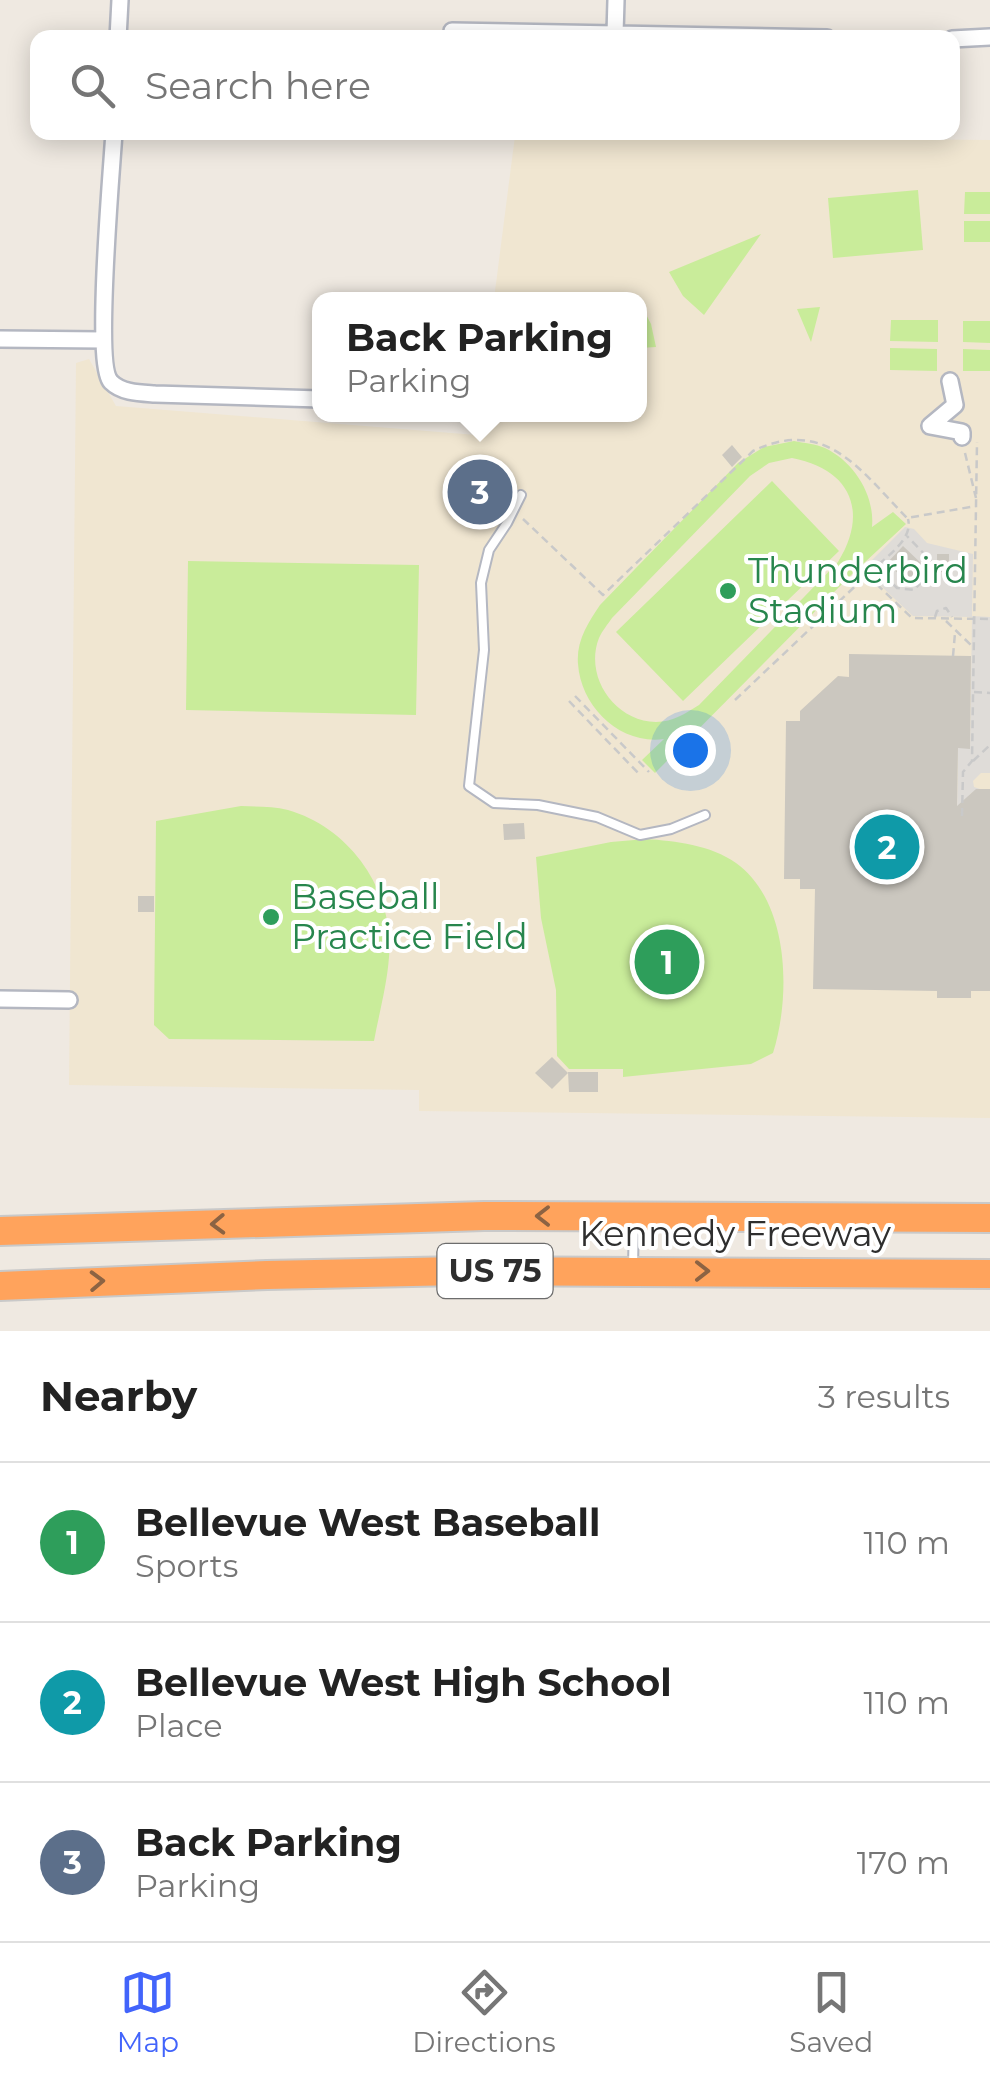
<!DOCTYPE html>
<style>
:root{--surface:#fff;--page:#f6f6f6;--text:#222;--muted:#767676;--line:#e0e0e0;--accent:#4264fb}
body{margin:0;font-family:Montserrat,sans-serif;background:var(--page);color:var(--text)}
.you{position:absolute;left:690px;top:750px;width:35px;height:35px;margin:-25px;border:8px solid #fff;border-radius:50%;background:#1a73e8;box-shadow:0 0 0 15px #1a73e833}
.badge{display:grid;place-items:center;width:65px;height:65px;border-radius:50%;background:var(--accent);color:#fff;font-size:32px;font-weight:700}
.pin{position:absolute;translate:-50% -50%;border:5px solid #fff;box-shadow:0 2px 10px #0006}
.popup{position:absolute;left:312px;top:292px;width:335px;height:130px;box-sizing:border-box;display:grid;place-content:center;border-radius:20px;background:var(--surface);filter:drop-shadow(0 2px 8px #0005);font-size:32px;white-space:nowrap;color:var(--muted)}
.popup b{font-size:38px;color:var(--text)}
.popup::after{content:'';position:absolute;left:50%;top:100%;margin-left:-20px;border:20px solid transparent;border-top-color:var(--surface)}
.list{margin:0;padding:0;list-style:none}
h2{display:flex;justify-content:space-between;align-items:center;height:130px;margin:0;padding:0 40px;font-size:42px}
h2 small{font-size:32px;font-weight:400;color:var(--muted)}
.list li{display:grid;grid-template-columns:65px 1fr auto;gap:30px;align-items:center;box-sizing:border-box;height:160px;padding:0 40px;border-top:2px solid var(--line)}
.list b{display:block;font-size:38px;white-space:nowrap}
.list p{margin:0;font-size:32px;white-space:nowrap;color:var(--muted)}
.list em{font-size:32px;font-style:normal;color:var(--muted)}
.icon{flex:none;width:55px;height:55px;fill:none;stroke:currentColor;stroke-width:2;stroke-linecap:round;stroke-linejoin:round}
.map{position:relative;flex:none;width:990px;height:1331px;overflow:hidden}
.search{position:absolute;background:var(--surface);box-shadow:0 5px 25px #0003;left:30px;right:30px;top:30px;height:110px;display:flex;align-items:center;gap:25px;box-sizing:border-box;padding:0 35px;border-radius:20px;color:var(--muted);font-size:38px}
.sheet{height:610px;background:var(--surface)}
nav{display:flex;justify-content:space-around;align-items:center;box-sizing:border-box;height:140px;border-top:2px solid var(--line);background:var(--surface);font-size:28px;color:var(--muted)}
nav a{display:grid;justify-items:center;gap:5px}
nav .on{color:var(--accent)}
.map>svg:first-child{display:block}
</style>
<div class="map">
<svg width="990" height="1331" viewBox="0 0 990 1331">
<rect width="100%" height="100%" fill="#efe9e1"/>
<path fill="#f0e6d1" d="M 515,136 L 990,140 L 990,1118 L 419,1111 L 419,1090 L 69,1085 L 76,363 L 89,359 L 116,406 L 476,435 L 479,415 L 640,414 L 640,300 L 494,299 Z"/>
<path fill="#c9ec9a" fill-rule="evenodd" d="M 918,190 L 923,250 L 833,258 L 828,198 Z
M 965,192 L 990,192 L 990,214 L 964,214 Z
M 964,221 L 990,221 L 990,242 L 964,242 Z
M 761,234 L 704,315 L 683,296 L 669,272 Z
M 640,303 L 651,324 L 656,347 L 640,348 Z
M 820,307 L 811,342 L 797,309 Z
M 891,320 L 938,320 L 938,342 L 890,341 Z
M 963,321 L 990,321 L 990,343 L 963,342 Z
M 890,348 L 937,349 L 937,371 L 890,370 Z
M 963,349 L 990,350 L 990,371 L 963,371 Z
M 794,441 C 804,443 816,444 825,448 C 854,462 875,495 872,527 L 893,512 L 906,524 L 850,576 L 655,773 L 642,760 L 664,739 C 620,745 581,707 578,664 C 576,641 588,623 600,605 L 738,463 L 764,447 ZM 792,458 C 851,469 869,512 838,562 L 699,705 C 686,713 673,722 656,722 C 614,721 584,676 599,638 C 602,631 608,624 612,618 L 750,476 L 769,463 Z
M 772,481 L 839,551 L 683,701 L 616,632 Z
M 188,561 L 419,565 L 416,715 L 186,710 Z
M 241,806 C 257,807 273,806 288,810 C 351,828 395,892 389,957 C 387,985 379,1014 374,1041 L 169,1039 L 154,1025 L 156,821 Z
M 646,839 C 675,841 711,845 736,863 C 790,902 791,996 773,1053 L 751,1064 L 623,1077 L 623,1069 L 569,1069 L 557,1056 L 556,990 L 541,918 L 536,857 L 611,842 Z"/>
<path fill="#dfdcd8" d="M 905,527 L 914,529 L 927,543 L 973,554 L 972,616 L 990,617 L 990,773 L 981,773 L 973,781 L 974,787 L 980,789 L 970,794 L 970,815 L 957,815 L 958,748 L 970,748 L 972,617 L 913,616 L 863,569 Z"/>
<path fill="#cbc7bf" d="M 732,445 L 742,457 L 732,467 L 722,455 Z
M 903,546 L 923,565 L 907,582 L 887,563 Z
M 937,554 L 949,554 L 949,572 L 937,572 Z
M 849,654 L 971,656 L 970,749 L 958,748 L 957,806 L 976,789 L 990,789 L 990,991 L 971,991 L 971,998 L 937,998 L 937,991 L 813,989 L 815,889 L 800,889 L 800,879 L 784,879 L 786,721 L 800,721 L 800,711 L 838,676 L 849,677 Z
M 524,823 L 525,839 L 504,840 L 503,824 Z
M 138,896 L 154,896 L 154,912 L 138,912 Z
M 552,1057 L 568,1073 L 552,1089 L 535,1073 Z
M 568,1072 L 598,1072 L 598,1092 L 569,1092 Z"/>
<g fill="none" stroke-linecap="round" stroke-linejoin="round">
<g stroke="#b4b7c1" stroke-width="12">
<path id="lane" d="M 521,495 L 507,523 L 489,550 L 481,583 L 484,650 L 469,786 L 494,803 L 538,805 L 597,817 L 640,835 L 671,829 L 705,815
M 633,1266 L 634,1220"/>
</g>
<g stroke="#b4b7c1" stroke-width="20">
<path id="street" d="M 452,31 L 827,38
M 615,34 L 616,0
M 118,38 L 120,0
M 952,39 L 990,37
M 114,132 C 112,167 94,365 111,382 C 122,393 140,393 155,394 L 320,399
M 0,339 L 102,340
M 950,381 L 955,405 L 930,426 L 962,432 L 962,437
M 468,414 L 478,420 L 494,414
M 0,999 L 69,1000"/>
</g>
<g stroke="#c9c9c9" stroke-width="32">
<path id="highway" d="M 0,1231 L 484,1216 L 990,1218
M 0,1286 L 267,1275 L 460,1271 L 990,1274"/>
</g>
<path stroke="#c9c9c9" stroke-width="2.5" stroke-dasharray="8 5" stroke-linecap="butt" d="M 965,453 L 976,498
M 523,519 L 603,595 L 753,451 C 826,416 861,471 907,518 L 976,506
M 875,566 L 897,588 L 914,590 L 932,571 L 932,562 L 907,536
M 869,573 C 883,559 914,540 908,519
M 935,617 L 937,611 L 946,608 L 952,617
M 946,621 L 972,646
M 953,656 L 955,633
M 974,692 L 990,693
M 575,696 L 649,772
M 735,700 L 867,575 L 912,618 L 990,619
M 569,701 L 641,776
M 973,761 L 990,745
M 962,816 L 963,772 L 972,761 L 977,442"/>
<use href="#lane" stroke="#fff" stroke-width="8"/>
<use href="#street" stroke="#fff" stroke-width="15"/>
<use href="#highway" stroke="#ffa35c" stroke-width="28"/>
</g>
<defs><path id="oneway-chevron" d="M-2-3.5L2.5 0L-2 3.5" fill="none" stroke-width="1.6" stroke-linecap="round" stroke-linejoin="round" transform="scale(2.5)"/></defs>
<g stroke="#8c6343">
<use href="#oneway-chevron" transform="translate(543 1216) rotate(-180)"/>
<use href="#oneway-chevron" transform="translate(218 1224) rotate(178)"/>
<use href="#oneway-chevron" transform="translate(702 1271)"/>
<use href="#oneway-chevron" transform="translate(97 1281) rotate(-2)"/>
</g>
<g fill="#2e9e5b" stroke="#fff" stroke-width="4">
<circle cx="728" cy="591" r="10"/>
<circle cx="271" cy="917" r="10"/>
</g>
<g text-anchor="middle" stroke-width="8" stroke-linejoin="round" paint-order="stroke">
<rect fill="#fff" stroke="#6d6d6d" stroke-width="2.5" x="437.5" y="1244" width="115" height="54" rx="8"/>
<g font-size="32" font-weight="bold" fill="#2e2e2e">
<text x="495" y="1282">US 75</text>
</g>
<g font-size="35" fill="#27864d" stroke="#fff" text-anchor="start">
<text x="748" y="583">Thunderbird<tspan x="748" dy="40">Stadium</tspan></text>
<text x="291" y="909">Baseball<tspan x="291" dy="40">Practice Field</tspan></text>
</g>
<g font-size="35" fill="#2e2e2e" stroke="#fff">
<text x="735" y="1246">Kennedy Freeway</text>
</g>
</g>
</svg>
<div class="you"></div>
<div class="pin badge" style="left:667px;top:962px;background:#2e9e5b">1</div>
<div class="pin badge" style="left:887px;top:847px;background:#0f9aa8">2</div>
<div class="pin badge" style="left:480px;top:492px;background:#5c6f8a">3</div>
<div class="popup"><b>Back Parking</b>Parking</div>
<div class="search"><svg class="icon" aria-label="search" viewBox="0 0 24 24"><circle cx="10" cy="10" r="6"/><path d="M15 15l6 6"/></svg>Search here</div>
</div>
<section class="sheet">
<h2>Nearby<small>3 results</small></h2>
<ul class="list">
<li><span class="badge" style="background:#2e9e5b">1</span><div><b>Bellevue West Baseball</b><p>Sports</p></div><em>110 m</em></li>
<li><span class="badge" style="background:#0f9aa8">2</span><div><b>Bellevue West High School</b><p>Place</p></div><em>110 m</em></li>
<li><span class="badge" style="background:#5c6f8a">3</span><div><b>Back Parking</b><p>Parking</p></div><em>170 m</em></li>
</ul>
</section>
<nav>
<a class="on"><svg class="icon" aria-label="map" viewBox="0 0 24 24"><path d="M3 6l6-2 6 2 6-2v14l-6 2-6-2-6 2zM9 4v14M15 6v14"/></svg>Map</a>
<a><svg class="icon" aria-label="directions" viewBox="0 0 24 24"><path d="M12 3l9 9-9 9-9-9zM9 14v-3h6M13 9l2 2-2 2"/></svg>Directions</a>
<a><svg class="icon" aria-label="saved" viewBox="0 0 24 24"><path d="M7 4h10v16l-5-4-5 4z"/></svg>Saved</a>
</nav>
